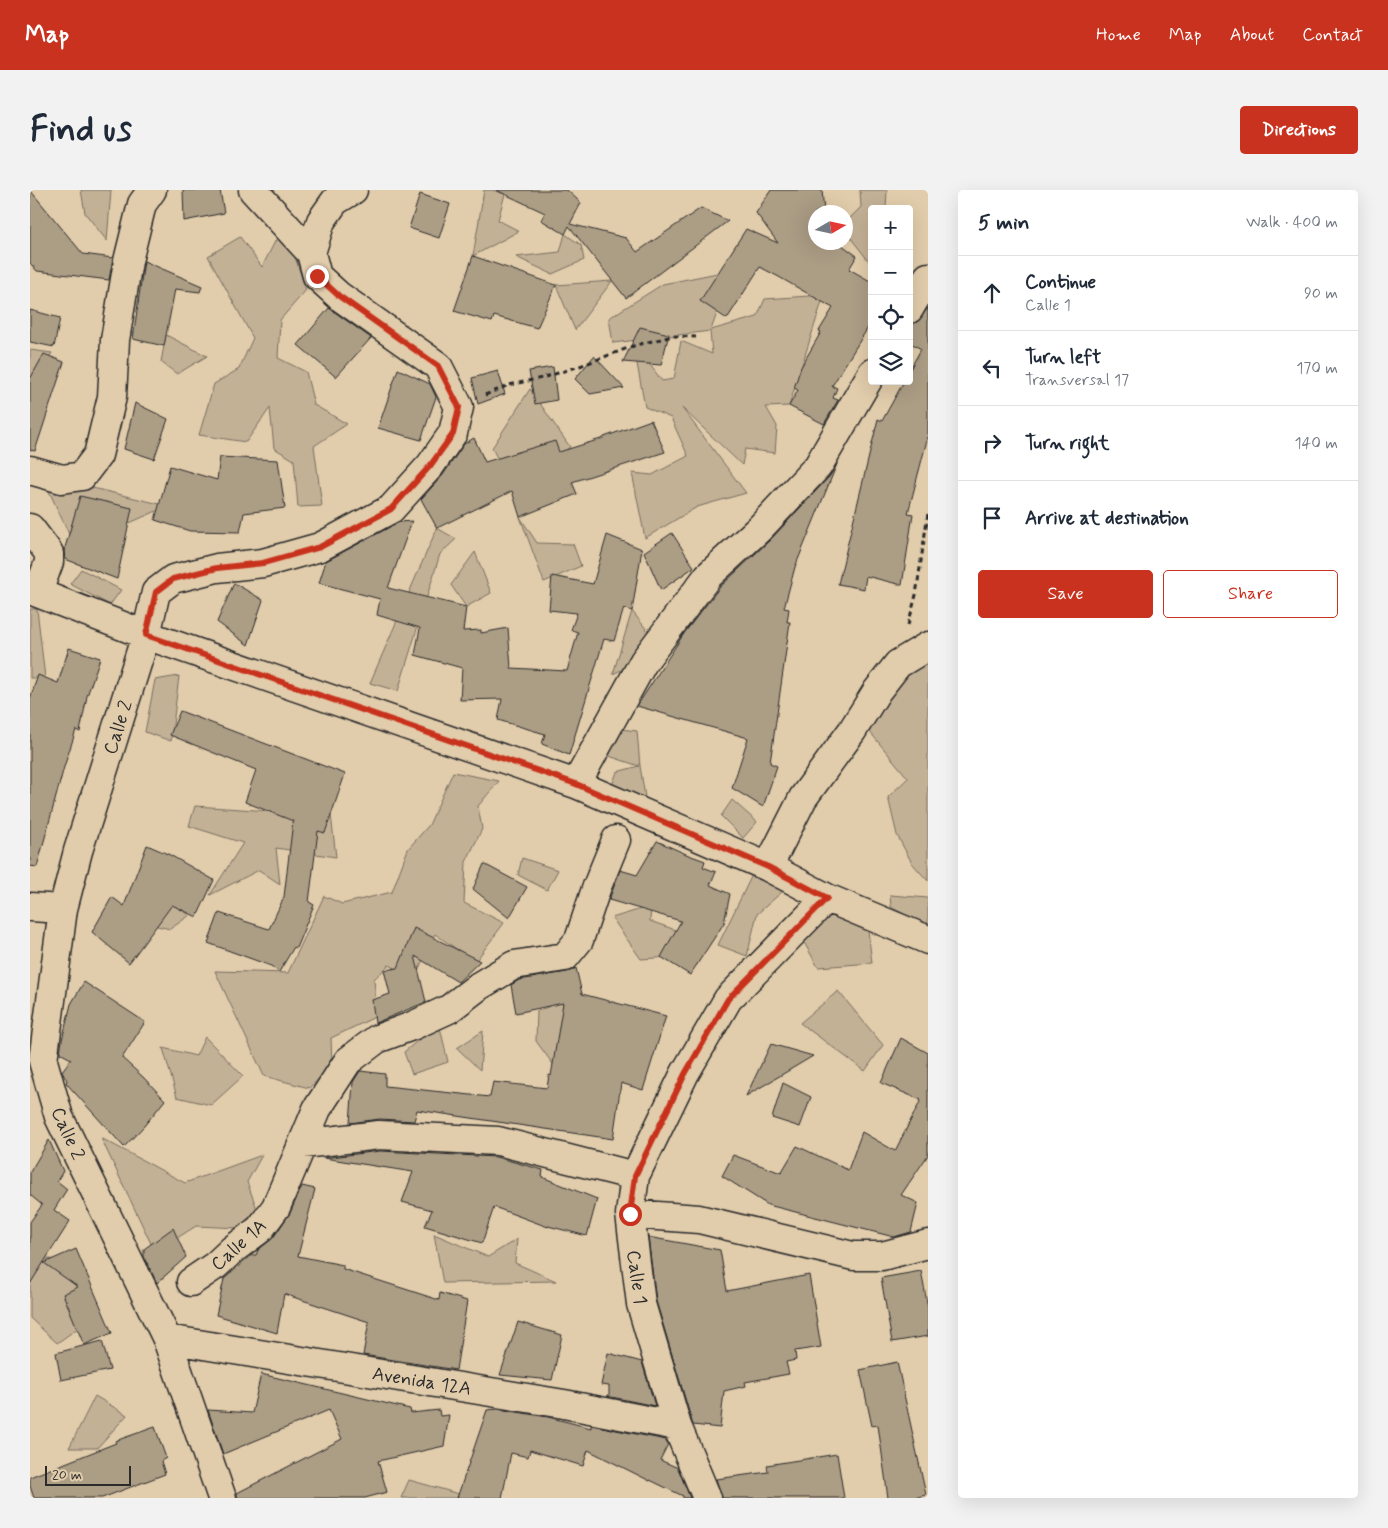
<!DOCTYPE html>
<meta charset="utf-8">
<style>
:root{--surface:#fff;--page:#f2f2f3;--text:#1f2937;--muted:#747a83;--line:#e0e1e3;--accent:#c8321e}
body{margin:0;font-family:Mynerve,sans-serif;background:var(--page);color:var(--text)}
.controls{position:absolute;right:15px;top:15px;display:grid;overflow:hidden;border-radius:5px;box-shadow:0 5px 20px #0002}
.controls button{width:45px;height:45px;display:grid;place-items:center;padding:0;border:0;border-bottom:1px solid var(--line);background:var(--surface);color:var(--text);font:25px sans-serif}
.compass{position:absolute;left:778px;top:15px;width:45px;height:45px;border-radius:50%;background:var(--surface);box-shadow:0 5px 20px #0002;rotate:81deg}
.scale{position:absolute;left:15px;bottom:12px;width:86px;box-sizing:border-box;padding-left:5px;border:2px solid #2b2b2b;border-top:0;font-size:14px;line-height:18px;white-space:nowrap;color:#2b2b2b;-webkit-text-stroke:4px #e1ccab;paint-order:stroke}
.stop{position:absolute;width:15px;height:15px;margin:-11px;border:4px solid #c8321e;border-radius:50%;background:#fff}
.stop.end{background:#c8321e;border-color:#fff;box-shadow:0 1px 5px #0008}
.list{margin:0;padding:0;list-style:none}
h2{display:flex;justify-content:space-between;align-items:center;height:65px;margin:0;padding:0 20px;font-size:21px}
h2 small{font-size:16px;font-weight:400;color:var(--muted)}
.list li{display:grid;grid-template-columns:32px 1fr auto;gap:15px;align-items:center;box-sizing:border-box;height:75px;padding:0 20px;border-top:1px solid var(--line)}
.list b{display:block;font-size:19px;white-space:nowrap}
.list p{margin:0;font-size:16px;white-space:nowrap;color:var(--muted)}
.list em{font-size:16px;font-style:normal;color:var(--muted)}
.actions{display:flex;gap:10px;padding:15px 20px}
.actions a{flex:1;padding:11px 0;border:1px solid var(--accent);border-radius:5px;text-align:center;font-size:18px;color:var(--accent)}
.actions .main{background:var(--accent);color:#fff}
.icon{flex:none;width:28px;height:28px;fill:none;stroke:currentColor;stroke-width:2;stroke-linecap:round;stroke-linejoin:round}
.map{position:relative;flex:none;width:898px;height:1308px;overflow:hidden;border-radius:5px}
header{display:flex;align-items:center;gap:30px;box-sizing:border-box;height:70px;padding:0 25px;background:var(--accent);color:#fff}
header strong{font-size:24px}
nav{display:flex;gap:28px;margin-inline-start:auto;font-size:18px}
.intro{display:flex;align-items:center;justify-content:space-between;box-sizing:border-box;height:120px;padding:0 30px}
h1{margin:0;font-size:35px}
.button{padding:12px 22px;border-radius:5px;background:var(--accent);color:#fff;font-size:18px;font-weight:700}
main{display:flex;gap:30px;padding:0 30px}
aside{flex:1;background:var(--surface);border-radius:5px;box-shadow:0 5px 20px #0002}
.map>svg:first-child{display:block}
</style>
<header>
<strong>Map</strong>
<nav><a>Home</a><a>Map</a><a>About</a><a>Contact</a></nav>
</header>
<div class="intro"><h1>Find us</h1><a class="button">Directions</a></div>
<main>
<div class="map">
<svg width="898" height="1308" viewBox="0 0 898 1308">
<rect width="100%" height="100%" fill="#e1ccab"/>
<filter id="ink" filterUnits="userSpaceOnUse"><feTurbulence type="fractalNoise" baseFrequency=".02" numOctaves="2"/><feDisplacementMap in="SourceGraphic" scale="10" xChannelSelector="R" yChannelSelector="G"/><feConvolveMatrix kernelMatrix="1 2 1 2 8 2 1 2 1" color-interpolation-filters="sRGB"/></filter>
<g filter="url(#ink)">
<path fill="#c3b196" stroke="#776e60" d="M 51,0 L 81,0 L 77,51 L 55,23 Z
M 454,0 L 462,0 L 475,4 L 468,30 L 489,41 L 443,66 Z
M 830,0 L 857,0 L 856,19 L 842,19 L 842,75 L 816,42 L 816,32 L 831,17 Z
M 254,34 L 276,100 L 250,130 L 248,168 L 276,182 L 284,215 L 317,234 L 284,256 L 292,316 L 268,317 L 264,270 L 244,258 L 240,218 L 216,252 L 169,245 L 184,194 L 209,179 L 223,148 L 178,66 L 210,47 L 232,77 Z
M 535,44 L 551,55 L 554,70 L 522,84 L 486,67 L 530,62 Z
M 702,80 L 681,140 L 727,127 L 735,109 L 794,105 L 759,216 L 736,217 L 747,236 L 745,263 L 715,259 L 712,275 L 652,218 L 716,303 L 667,317 L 615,348 L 602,283 L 622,285 L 658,266 L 641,228 L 615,217 L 603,152 L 632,191 L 644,189 L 651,151 L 682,164 L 680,141 L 583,153 L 579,128 L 633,94 Z
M 582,91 L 545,140 L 526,95 Z
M 136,145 L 177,166 L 147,184 L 131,172 Z
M 0,160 L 22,163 L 0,195 Z
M 500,199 L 540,257 L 484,300 L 462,258 Z
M 12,286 L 138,316 L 45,357 Z
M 490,327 L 507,353 L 543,354 L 551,376 L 514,392 Z
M 407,338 L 426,349 L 410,364 L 368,501 L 340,493 Z
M 445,362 L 461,403 L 436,417 L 421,395 Z
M 51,379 L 91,400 L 80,415 L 40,394 Z
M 0,419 L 7,419 L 15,488 L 0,488 Z
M 602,421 L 624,449 L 611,470 L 583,484 Z
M 898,441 L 898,691 L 882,673 L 867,645 L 858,607 L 878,588 L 835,536 L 880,452 Z
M 149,486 L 141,551 L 115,542 L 125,490 Z
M 591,539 L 607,541 L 610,576 L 615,607 L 581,598 L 587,582 L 609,576 L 579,566 Z
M 423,582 L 469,591 L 448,616 L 452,639 L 436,672 L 434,713 L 474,733 L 445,772 L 405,744 L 385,787 L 359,775 L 344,789 L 347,826 L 301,848 L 302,877 L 279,898 L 234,886 L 185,781 L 258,783 L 294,706 L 312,714 L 362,702 L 378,659 L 399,635 Z
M 702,610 L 727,632 L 713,648 L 691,626 Z
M 165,616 L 301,625 L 306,667 L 246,658 L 250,694 L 229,680 L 180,705 L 213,653 L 159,636 Z
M 492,668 L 528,680 L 517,700 L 488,685 Z
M 722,685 L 753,701 L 727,724 L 717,766 L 688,755 Z
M 126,705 L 160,725 L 140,739 L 119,734 Z
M 860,705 L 898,708 L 898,737 L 861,717 Z
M 799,709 L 836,724 L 842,773 L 788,777 L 767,740 Z
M 621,716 L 620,731 L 654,743 L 639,767 L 611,769 L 582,728 Z
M 808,801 L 853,855 L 835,881 L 770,833 Z
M 548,805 L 547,907 L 506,851 L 507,821 Z
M 409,833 L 418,872 L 382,884 L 374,862 Z
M 453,841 L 450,880 L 427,858 Z
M 175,847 L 213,886 L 181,915 L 147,907 L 133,858 L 166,866 Z
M 71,948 L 155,993 L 232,965 L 217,992 L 227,1019 L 209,1038 L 166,1036 L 125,1062 Z
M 404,1044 L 458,1067 L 487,1049 L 485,1073 L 526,1091 L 413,1093 Z
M 0,1067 L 48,1072 L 44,1109 L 48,1138 L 27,1153 L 0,1128 Z
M 65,1206 L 97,1225 L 67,1258 L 39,1258 Z
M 379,1290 L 429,1304 L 428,1308 L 371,1308 Z"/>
<path fill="#ac9d85" stroke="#2b2b2b" d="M 0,0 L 53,64 L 83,68 L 79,90 L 7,81 L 0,73 Z
M 153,0 L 190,0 L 194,23 L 154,31 Z
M 466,0 L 537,0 L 551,13 L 540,34 L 596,48 L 607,62 L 671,18 L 698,31 L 596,108 L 539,36 L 535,44 L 511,30 L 515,23 Z
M 741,0 L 792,0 L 794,22 L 786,22 L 786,52 L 808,52 L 827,66 L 819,79 L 842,92 L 842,131 L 802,196 L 807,198 L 803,208 L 808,210 L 794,234 L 759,216 L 768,200 L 764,198 L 771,177 L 791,142 L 789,141 L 803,118 L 749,87 L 730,77 L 697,129 L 670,111 L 716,39 L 748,53 L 726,23 Z
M 390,4 L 420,14 L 409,48 L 379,38 Z
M 443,66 L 526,95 L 507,138 L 464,126 L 462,132 L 424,121 Z
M 114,71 L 172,96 L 170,102 L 145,99 L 134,156 L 103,149 Z
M 299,118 L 341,148 L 306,187 L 268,155 Z
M 898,118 L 898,246 L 878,323 L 883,324 L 872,395 L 836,386 L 834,399 L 808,394 L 848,229 L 852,231 L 874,191 L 879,191 L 879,181 L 891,159 L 879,152 L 879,135 L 887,132 Z
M 0,120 L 30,128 L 24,157 L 0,152 Z
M 610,137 L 639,144 L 631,175 L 593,172 Z
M 14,164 L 34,172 L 5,261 L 0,260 L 0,189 Z
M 564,166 L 594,198 L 560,204 L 545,189 Z
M 523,177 L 527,210 L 505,214 L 499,181 Z
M 368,179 L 400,194 L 406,207 L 391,250 L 348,238 Z
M 468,181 L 475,204 L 448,214 L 442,188 Z
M 105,213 L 138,229 L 124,269 L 94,259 Z
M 621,230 L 635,262 L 542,292 L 547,304 L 490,327 L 482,301 L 407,338 L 391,309 L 413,285 L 434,254 L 444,248 L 455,272 L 525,251 L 529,262 L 574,248 L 574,247 Z
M 190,267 L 248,270 L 255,318 L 214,323 L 210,342 L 160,341 L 125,330 L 140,276 L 187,290 Z
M 807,274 L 765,377 L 754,418 L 759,419 L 757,432 L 760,432 L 740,573 L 747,576 L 733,617 L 702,598 L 718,548 L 607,516 L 655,442 L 690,397 L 741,349 L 799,287 Z
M 50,306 L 102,318 L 87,389 L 35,369 L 34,361 Z
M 382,331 L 358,398 L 436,417 L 433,441 L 451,440 L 451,443 L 478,438 L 481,478 L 537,481 L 548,442 L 541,440 L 547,423 L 519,420 L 522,386 L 563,394 L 577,345 L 612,359 L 602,421 L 594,418 L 584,451 L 574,449 L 539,565 L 512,554 L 515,544 L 468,530 L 472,509 L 430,510 L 432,478 L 385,465 L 390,438 L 347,425 L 350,409 L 289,393 L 296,371 L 369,332 Z
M 642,343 L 664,377 L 631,400 L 614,362 Z
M 204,393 L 233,410 L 218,455 L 187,432 Z
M 39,458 L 70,468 L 57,506 L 50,542 L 46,540 L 34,577 L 7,677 L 0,676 L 0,509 L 8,485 L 28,493 Z
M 150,521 L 315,584 L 295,643 L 288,641 L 279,712 L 284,715 L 266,758 L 264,757 L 249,782 L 241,776 L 178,753 L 189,723 L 239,739 L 254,707 L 263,631 L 215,612 L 226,580 L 140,545 Z
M 627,651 L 656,664 L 675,671 L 673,677 L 686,682 L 680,695 L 700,704 L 694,733 L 660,785 L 631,767 L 651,731 L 579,710 L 590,680 L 607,685 Z
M 117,655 L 140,665 L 184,690 L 167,727 L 142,715 L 99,773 L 62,742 L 82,707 L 94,716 Z
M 454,674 L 497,697 L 479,728 L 443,699 Z
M 384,738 L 450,771 L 428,792 L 385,766 L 396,812 L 345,833 L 342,810 L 360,804 L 354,780 L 368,778 Z
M 546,778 L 552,804 L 636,826 L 613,900 L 591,893 L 583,949 L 387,920 L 384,931 L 350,929 L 320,933 L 323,892 L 330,881 L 355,884 L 355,896 L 460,907 L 463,892 L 517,898 L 519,885 L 521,886 L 533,813 L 486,823 L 481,795 L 489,790 L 537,782 Z
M 54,792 L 115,832 L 92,868 L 113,887 L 135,910 L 114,936 L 94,957 L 36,893 L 37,890 L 34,886 L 32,881 L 41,869 L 30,863 L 32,850 L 41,814 Z
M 871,848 L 898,863 L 898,965 L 871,1005 L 888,1013 L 881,1042 L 864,1047 L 738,1015 L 692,986 L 703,965 L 751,983 L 767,956 L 818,980 L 832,942 L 865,961 L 891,910 L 851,893 Z
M 741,854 L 783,866 L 716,906 Z
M 753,893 L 781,907 L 770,937 L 742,928 Z
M 19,950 L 33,981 L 27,991 L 37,999 L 24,1020 L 40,1031 L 0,1094 L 0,1032 L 12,1015 L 0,1005 L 0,982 Z
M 350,961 L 466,967 L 513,980 L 512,987 L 567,1009 L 557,1046 L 518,1036 L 518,1037 L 464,1017 L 452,1053 L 395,1036 L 402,1020 L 372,1012 L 383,982 L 294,968 Z
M 272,996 L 285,999 L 268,1066 L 313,1075 L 313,1079 L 409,1110 L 410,1103 L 437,1111 L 426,1180 L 333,1165 L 339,1132 L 254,1104 L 247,1143 L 186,1125 L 194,1089 L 222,1065 L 226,1065 L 228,1060 L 243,1048 L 260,1023 Z
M 143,1038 L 156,1067 L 127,1093 L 114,1067 L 114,1059 Z
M 618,1047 L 690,1060 L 697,1101 L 779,1085 L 791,1157 L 765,1161 L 766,1170 L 756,1172 L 759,1184 L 715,1192 L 716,1196 L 694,1201 L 690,1238 L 663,1235 L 626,1111 Z
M 46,1059 L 82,1143 L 54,1155 L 33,1104 L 48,1097 L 14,1073 Z
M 891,1081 L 898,1118 L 898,1146 L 862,1152 L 851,1088 Z
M 488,1132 L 532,1145 L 522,1190 L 470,1185 Z
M 72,1151 L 80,1180 L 31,1190 L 26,1163 Z
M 578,1163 L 612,1172 L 625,1216 L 577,1206 L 579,1206 L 579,1196 L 571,1195 Z
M 867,1172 L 896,1305 L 884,1308 L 858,1308 L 848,1235 L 842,1236 L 830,1180 Z
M 231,1184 L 380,1219 L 381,1223 L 409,1220 L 410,1226 L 419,1225 L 414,1256 L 348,1271 L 357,1302 L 335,1308 L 207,1308 L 207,1303 L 312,1249 L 299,1220 L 193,1264 L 178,1220 L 222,1223 Z
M 468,1219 L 518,1227 L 561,1238 L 561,1235 L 636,1250 L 638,1254 L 630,1270 L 648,1278 L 660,1308 L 653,1308 L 653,1306 L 620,1290 L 620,1291 L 558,1260 L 553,1276 L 500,1260 L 498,1267 L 481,1263 L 472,1308 L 427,1308 L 457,1220 Z
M 125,1237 L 136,1268 L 131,1271 L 135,1284 L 72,1308 L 4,1308 L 0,1296 L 0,1287 L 86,1253 L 85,1251 Z
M 807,1264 L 814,1308 L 692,1308 L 686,1289 L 738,1282 L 737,1275 Z"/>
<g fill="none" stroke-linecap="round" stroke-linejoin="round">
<g stroke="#2b2b2b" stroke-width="31">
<path id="street" d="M 281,63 L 291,31 L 305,11 L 323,0
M 879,119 L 898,87
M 0,280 L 32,289 L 52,286 L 68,265 L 82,207 L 85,150 L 98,71 L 112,14 L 122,0
M 0,338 L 19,363 L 19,372 L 8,402
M 0,400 L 116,445 L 546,594 L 738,677 L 797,708 L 898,750
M 546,594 L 614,471 L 678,386 L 730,338 L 788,276 L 842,183
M 738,677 L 773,608 L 822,541 L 847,501 L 868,474 L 898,456
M 0,717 L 33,719
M 273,954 L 349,945 L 468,951 L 605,986
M 600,1024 L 669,1029 L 823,1066 L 852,1066 L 898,1054
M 161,1092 L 186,1075 L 202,1060 L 230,1039 L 246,1017 L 287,919 L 318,871 L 347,849 L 382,836 L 419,819 L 449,796 L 484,775 L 535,767 L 549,750 L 566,699 L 586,650
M 137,1149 L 534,1214 L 647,1236
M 192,1308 L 137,1149 L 29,927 L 13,871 L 33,719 L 48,661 L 116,445 L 126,402 L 143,389 L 187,378 L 233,373 L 290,357 L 361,319 L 400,276 L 423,243 L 429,217 L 408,176 L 309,106 L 287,86 L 281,63 L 223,0
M 677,1308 L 647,1236 L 611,1114 L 600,1024 L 605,986 L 655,883 L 698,809 L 797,708"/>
</g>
<path stroke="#2b2b2b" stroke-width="3" stroke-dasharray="5 4" stroke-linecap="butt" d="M 455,205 L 479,195 L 512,188 L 550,176 L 606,155 L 643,146 L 666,147
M 878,435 L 886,405 L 898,323"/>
<use href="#street" stroke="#e1ccab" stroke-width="28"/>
</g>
</g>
<g fill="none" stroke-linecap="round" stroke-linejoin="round" filter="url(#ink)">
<path stroke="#c8321e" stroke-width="6" d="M 287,86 L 309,106 L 408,176 L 429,217 L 423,244 L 400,276 L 361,319 L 290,357 L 233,373 L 187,378 L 143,389 L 126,402 L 116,445 L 546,594 L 738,677 L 797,708 L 698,809 L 655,884 L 605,986 L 600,1024"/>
</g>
<g text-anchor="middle" stroke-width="4" stroke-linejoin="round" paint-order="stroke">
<g font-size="19" fill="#2b2b2b" stroke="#e1ccab">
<text transform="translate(87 537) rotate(-72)" y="7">Calle 2</text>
<text transform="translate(39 943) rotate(66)" y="7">Calle 2</text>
<text transform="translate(208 1054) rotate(-42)" y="7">Calle 1A</text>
<text transform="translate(608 1087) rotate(82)" y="7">Calle 1</text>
<text transform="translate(392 1190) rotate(9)" y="7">Avenida 12A</text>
</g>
</g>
</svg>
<div class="controls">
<button>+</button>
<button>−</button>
<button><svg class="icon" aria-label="locate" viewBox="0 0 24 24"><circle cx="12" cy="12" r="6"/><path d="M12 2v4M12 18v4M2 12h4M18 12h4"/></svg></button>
<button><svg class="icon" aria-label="layers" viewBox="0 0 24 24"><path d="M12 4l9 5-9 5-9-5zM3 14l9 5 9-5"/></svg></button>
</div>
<svg class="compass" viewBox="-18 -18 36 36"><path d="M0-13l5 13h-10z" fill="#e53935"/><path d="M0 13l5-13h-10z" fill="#747a83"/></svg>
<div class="scale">20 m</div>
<div class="stop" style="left:600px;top:1024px"></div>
<div class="stop end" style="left:287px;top:86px"></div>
</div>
<aside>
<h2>5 min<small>Walk · 400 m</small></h2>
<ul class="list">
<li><svg class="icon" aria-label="ahead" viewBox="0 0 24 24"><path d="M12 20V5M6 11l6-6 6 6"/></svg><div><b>Continue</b><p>Calle 1</p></div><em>90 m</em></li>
<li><svg class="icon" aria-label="left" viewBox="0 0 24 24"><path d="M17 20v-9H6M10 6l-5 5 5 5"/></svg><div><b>Turn left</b><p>Transversal 17</p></div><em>170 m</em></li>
<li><svg class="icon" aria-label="right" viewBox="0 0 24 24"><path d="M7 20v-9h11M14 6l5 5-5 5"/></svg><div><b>Turn right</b></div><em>140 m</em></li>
<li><svg class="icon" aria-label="arrive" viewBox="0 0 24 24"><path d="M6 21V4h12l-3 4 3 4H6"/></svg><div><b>Arrive at destination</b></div></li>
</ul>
<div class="actions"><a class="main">Save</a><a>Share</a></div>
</aside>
</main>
